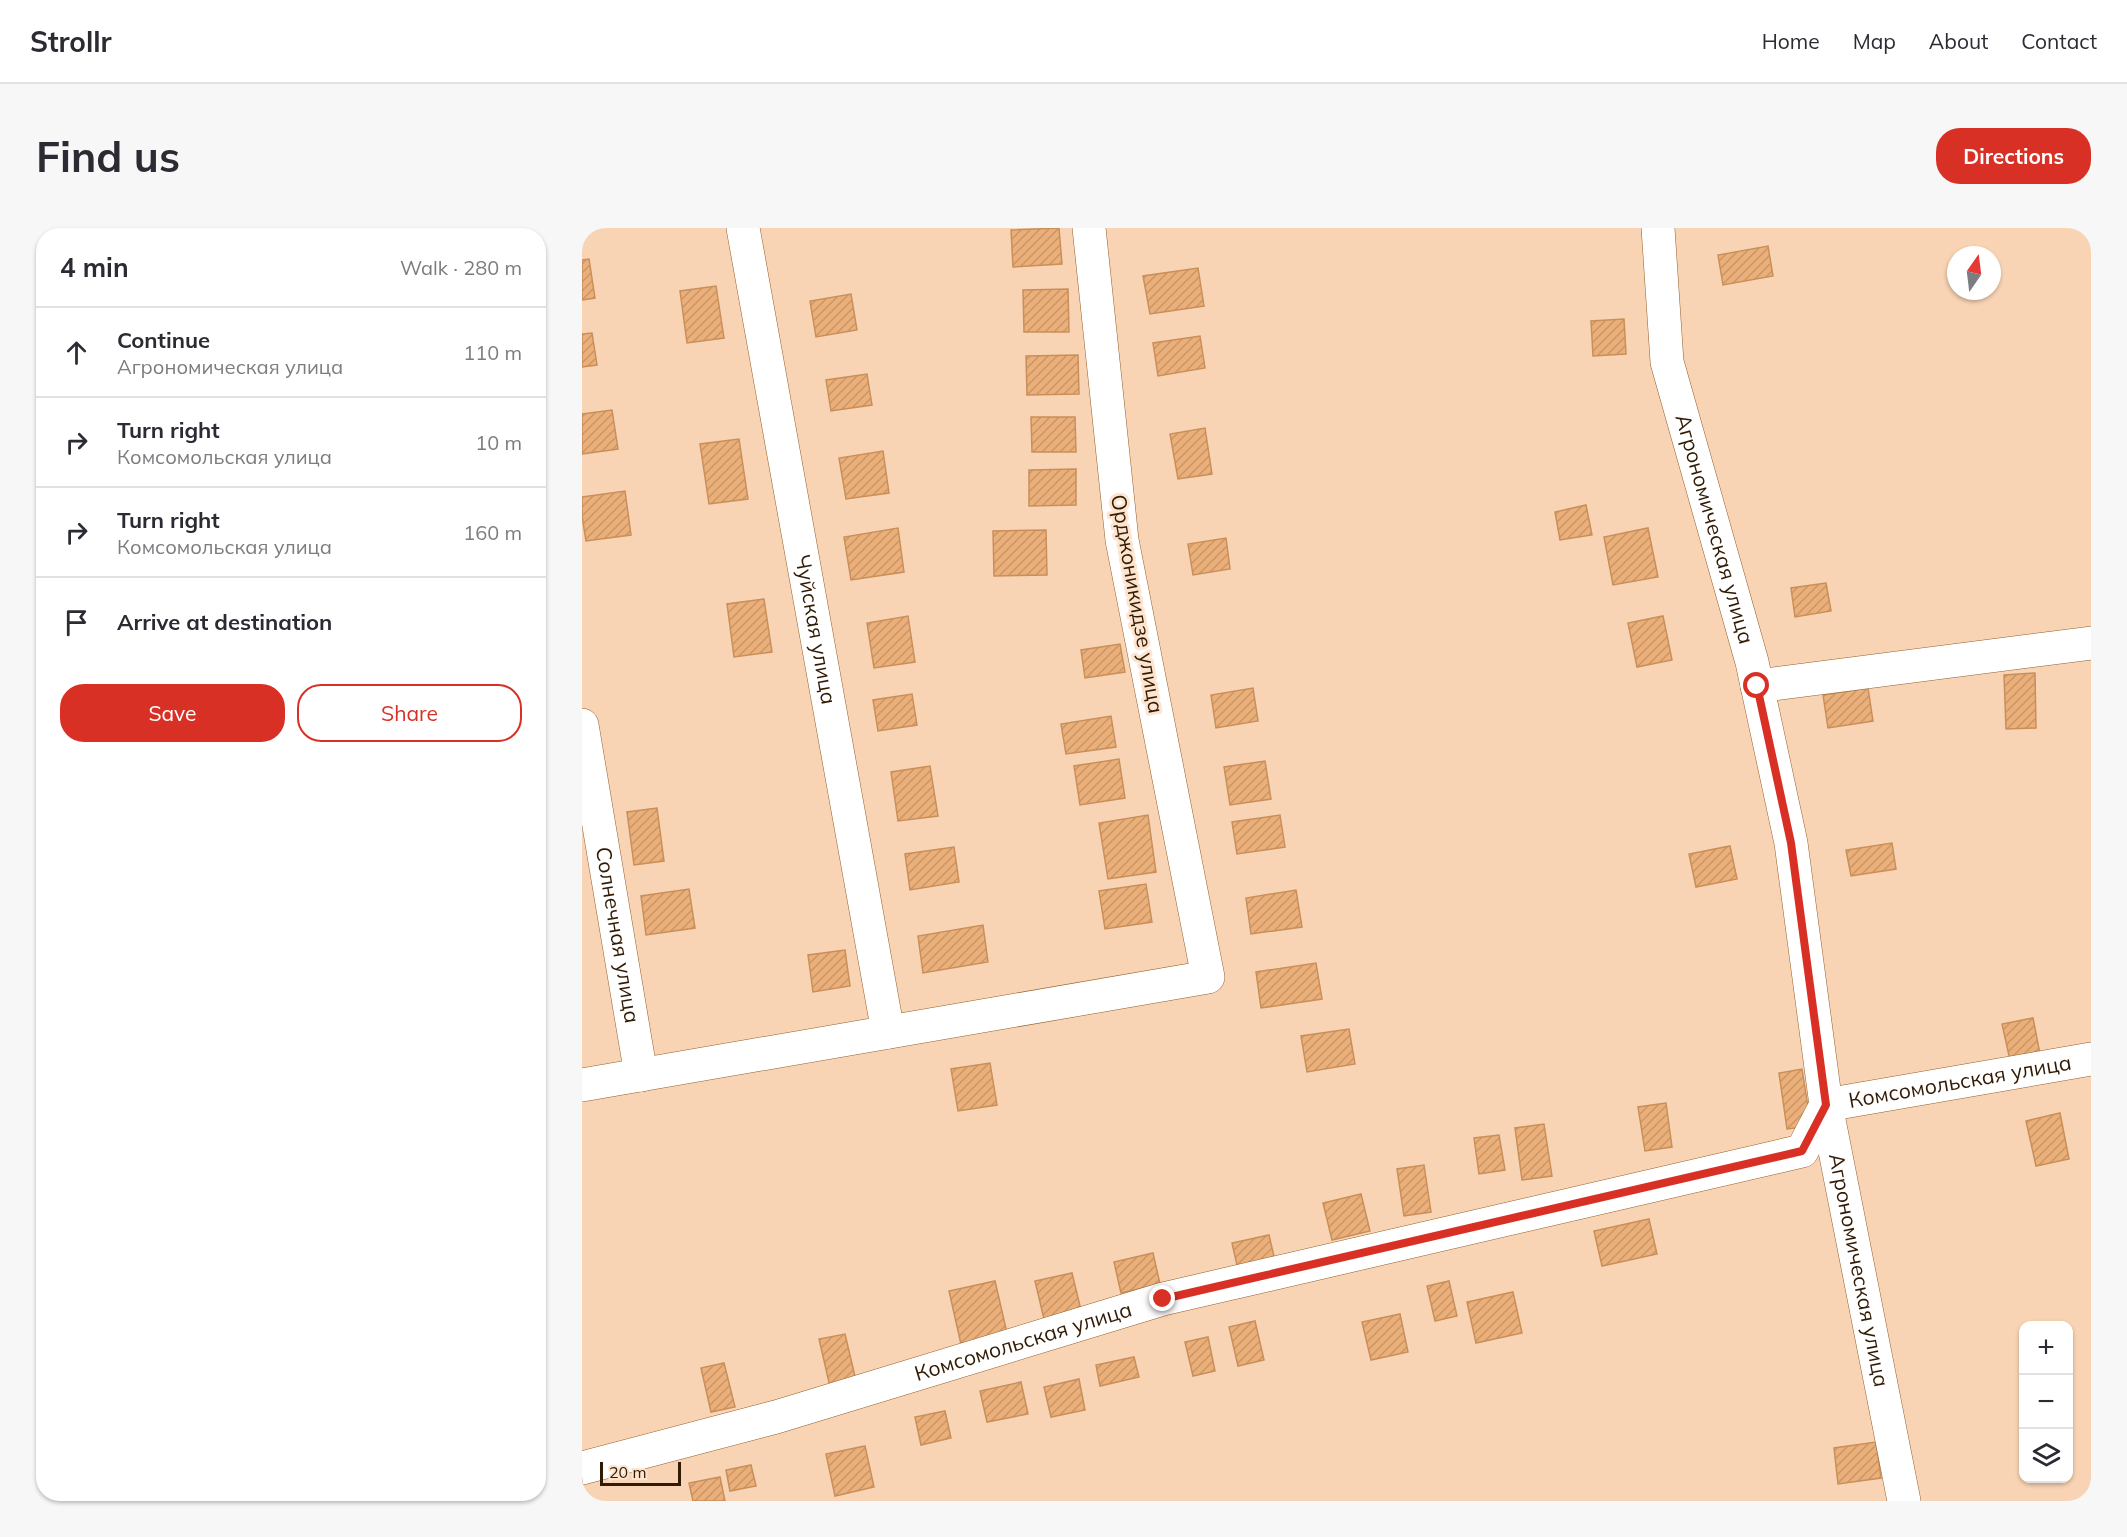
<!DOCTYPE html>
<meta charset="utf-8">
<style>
:root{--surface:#fff;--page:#f7f7f7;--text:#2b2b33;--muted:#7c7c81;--line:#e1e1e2;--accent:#d93025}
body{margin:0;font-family:Mulish,sans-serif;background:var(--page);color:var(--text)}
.controls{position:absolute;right:18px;bottom:18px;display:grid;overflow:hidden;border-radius:12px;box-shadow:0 2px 4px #0004}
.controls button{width:54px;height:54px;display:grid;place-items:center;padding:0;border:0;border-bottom:2px solid var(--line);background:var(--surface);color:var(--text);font:30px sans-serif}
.compass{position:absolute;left:1365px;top:18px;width:54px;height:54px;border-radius:50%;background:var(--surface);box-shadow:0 2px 4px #0004;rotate:14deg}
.scale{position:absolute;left:18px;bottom:15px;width:81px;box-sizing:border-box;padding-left:6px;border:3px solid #321b05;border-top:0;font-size:16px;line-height:21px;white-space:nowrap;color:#321b05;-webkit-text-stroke:4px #fde4ce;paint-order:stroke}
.stop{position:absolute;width:18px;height:18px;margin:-14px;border:4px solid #d93025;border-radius:50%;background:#fff}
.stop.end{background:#d93025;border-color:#fff;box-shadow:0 2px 6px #0008}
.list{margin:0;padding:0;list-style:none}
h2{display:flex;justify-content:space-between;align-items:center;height:78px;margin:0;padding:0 24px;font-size:26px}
h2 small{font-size:20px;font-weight:400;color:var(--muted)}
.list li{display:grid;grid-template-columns:39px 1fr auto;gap:18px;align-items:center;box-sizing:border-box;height:90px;padding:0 24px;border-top:2px solid var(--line)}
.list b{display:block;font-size:22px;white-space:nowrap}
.list p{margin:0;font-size:20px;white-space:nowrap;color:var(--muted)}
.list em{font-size:20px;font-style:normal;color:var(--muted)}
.actions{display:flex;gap:12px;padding:18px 24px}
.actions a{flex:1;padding:14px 0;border:2px solid var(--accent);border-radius:24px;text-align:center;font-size:21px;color:var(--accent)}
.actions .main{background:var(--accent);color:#fff}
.icon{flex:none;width:33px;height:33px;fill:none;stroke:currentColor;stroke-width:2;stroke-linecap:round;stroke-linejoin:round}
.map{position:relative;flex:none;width:1509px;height:1273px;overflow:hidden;border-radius:24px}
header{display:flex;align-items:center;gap:36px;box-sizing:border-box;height:84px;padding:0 30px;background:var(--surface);border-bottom:2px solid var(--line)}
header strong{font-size:28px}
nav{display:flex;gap:33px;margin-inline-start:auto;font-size:21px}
.intro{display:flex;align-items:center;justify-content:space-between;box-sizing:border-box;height:144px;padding:0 36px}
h1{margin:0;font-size:42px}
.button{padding:15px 27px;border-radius:24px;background:var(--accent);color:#fff;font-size:21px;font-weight:700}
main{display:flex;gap:36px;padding:0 36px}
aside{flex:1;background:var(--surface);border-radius:24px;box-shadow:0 2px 4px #0004}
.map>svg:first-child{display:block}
</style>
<header>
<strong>Strollr</strong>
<nav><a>Home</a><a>Map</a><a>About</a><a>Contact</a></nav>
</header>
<div class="intro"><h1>Find us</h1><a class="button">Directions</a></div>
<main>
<aside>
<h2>4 min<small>Walk · 280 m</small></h2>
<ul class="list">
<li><svg class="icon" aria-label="ahead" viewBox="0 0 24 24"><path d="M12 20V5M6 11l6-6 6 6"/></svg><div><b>Continue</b><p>Агрономическая улица</p></div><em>110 m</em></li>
<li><svg class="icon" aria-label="right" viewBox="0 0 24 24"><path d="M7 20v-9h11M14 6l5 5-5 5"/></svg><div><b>Turn right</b><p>Комсомольская улица</p></div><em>10 m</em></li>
<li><svg class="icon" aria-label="right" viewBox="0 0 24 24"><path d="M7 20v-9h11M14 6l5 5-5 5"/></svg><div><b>Turn right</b><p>Комсомольская улица</p></div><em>160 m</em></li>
<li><svg class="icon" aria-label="arrive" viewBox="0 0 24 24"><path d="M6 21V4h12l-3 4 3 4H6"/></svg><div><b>Arrive at destination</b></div></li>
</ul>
<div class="actions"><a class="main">Save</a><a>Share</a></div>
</aside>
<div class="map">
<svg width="1509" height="1273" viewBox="0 0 1509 1273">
<defs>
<pattern id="building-hatch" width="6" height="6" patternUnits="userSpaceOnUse" patternTransform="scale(1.5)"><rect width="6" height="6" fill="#ebaf79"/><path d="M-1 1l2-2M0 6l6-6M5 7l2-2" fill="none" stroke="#ca9667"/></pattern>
</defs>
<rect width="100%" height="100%" fill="#f9d4b4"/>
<path fill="url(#building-hatch)" stroke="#c98f5a" stroke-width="1.5" d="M 477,0 L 480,36 L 431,39 L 429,2 Z
M 1186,18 L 1191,48 L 1141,57 L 1136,27 Z
M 7,31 L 13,70 L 0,72 L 0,32 Z
M 616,40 L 622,78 L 568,86 L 561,48 Z
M 134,58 L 142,110 L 105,115 L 98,63 Z
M 486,61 L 487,104 L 442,104 L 441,62 Z
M 269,66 L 275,102 L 234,109 L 228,73 Z
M 1042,91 L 1044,126 L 1011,128 L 1009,93 Z
M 10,105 L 15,137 L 0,139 L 0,106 Z
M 618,108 L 623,140 L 576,148 L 571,115 Z
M 496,127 L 497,166 L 445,167 L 444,128 Z
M 285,146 L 290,177 L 249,183 L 244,152 Z
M 30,182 L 36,221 L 0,226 L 0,186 Z
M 449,189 L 493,189 L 494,224 L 450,224 Z
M 623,200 L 630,246 L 596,251 L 588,206 Z
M 157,211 L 166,271 L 127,276 L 118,216 Z
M 301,223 L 307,265 L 264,271 L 257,230 Z
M 494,241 L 494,277 L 447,278 L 447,242 Z
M 43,263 L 49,307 L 4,313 L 0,288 L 0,269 Z
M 1004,277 L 1010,307 L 978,312 L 973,284 Z
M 316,300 L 322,344 L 269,352 L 262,309 Z
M 1066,300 L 1076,349 L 1031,357 L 1022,309 Z
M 464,302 L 465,347 L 412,348 L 411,303 Z
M 644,310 L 648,341 L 611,347 L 606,316 Z
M 1244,355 L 1249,383 L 1213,389 L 1209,360 Z
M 182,371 L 190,424 L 152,429 L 145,376 Z
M 326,388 L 333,434 L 292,440 L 285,395 Z
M 1081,388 L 1090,432 L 1055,439 L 1046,395 Z
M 538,416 L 543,444 L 503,450 L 499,422 Z
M 1453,445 L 1454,500 L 1424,501 L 1422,447 Z
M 671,460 L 676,493 L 634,500 L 629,467 Z
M 1286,460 L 1291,493 L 1246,500 L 1241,467 Z
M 330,466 L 335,497 L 296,503 L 291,472 Z
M 529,488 L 534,519 L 484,526 L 479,496 Z
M 537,531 L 543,570 L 498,577 L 492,538 Z
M 683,533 L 689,571 L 648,577 L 642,539 Z
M 348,538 L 356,588 L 316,593 L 309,544 Z
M 75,580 L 82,633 L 52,637 L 45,584 Z
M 566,587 L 574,644 L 526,651 L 517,595 Z
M 698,587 L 703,619 L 655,626 L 650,594 Z
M 1310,615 L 1314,641 L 1269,648 L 1264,622 Z
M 1148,618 L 1155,651 L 1114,659 L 1107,626 Z
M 372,619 L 377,654 L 328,662 L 323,626 Z
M 564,656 L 570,694 L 523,701 L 517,663 Z
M 107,661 L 113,700 L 64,707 L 59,668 Z
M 714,662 L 720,699 L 669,706 L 664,670 Z
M 401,697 L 406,734 L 341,745 L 336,708 Z
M 263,722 L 268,758 L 231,764 L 226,727 Z
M 734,735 L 740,771 L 679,780 L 674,744 Z
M 1451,790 L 1458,826 L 1428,832 L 1420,796 Z
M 767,801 L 773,836 L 725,844 L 719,808 Z
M 408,835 L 415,877 L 376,883 L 369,841 Z
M 1220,841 L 1229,898 L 1205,901 L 1197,845 Z
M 1084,875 L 1090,919 L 1063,923 L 1056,879 Z
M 1478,885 L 1487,931 L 1454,938 L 1444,893 Z
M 962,896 L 970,948 L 940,952 L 933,900 Z
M 917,907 L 923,942 L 897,946 L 892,910 Z
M 842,937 L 849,984 L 822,988 L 815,941 Z
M 779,966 L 788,1003 L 750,1012 L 741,975 Z
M 1067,991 L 1075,1026 L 1020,1038 L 1012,1003 Z
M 687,1007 L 694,1037 L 657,1046 L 650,1015 Z
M 571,1025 L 578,1056 L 539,1065 L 532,1034 Z
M 490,1045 L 499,1082 L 462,1091 L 453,1053 Z
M 413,1053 L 425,1105 L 379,1116 L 367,1063 Z
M 867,1053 L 875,1088 L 853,1093 L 845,1058 Z
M 931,1064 L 940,1105 L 894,1115 L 885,1074 Z
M 818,1086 L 826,1124 L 789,1132 L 780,1094 Z
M 673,1093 L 682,1132 L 656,1138 L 647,1099 Z
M 263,1106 L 275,1157 L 249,1163 L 237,1111 Z
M 626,1109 L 633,1143 L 611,1148 L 603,1114 Z
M 552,1129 L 557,1149 L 518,1158 L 514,1137 Z
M 142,1135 L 153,1179 L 129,1184 L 119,1140 Z
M 497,1151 L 503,1182 L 469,1189 L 462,1159 Z
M 439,1154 L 446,1186 L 405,1194 L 398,1163 Z
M 363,1183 L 369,1210 L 339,1217 L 333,1189 Z
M 1294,1214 L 1299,1250 L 1256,1256 L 1252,1220 Z
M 283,1218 L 292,1259 L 253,1268 L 244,1226 Z
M 169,1237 L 174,1258 L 148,1263 L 144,1242 Z
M 138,1249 L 143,1273 L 111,1273 L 107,1255 Z"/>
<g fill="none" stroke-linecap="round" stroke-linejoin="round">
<g stroke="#955f29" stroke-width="34">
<g id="minor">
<path id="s1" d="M 161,0 L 306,804"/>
<path id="s2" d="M 1076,0 L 1085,134 L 1170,434 L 1209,615 L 1244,877 L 1322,1273"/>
<path d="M 1175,458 L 1509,415"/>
<path id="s3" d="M 0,497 L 59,847"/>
<path d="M 0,857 L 626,749 L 540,312 L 507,0"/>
<path id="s4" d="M 0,1240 L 194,1189 L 581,1071 L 1220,923 L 1244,877 L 1509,831"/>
</g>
</g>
<use href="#minor" stroke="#fff" stroke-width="33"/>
</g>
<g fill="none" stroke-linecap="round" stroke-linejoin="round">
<path stroke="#d93025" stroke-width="8" d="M 581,1071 L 1220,923 L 1244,877 L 1209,615 L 1175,458"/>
</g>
<g text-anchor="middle" stroke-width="6" stroke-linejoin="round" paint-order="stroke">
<g font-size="21" fill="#321b05" stroke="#fde4ce">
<text dy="7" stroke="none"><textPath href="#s2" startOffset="308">Агрономическая улица</textPath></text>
<text transform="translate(555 376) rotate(80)" y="7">Орджоникидзе улица</text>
<text dy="7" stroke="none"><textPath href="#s1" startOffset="408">Чуйская улица</textPath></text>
<text dy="7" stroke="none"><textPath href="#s3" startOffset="213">Солнечная улица</textPath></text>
<text dy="7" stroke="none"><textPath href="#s4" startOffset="1449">Комсомольская улица</textPath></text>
<text dy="7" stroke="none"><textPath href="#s2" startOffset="1064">Агрономическая улица</textPath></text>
<text dy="7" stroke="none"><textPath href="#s4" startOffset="459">Комсомольская улица</textPath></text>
</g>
</g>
</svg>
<div class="controls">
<button>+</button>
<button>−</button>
<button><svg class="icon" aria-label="layers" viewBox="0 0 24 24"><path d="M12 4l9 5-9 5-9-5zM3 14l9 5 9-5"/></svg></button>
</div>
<svg class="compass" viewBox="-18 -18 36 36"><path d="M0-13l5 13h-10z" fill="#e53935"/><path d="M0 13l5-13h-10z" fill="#7c7c81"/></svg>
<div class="scale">20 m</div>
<div class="stop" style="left:1175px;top:458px"></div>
<div class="stop end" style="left:581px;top:1071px"></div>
</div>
</main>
